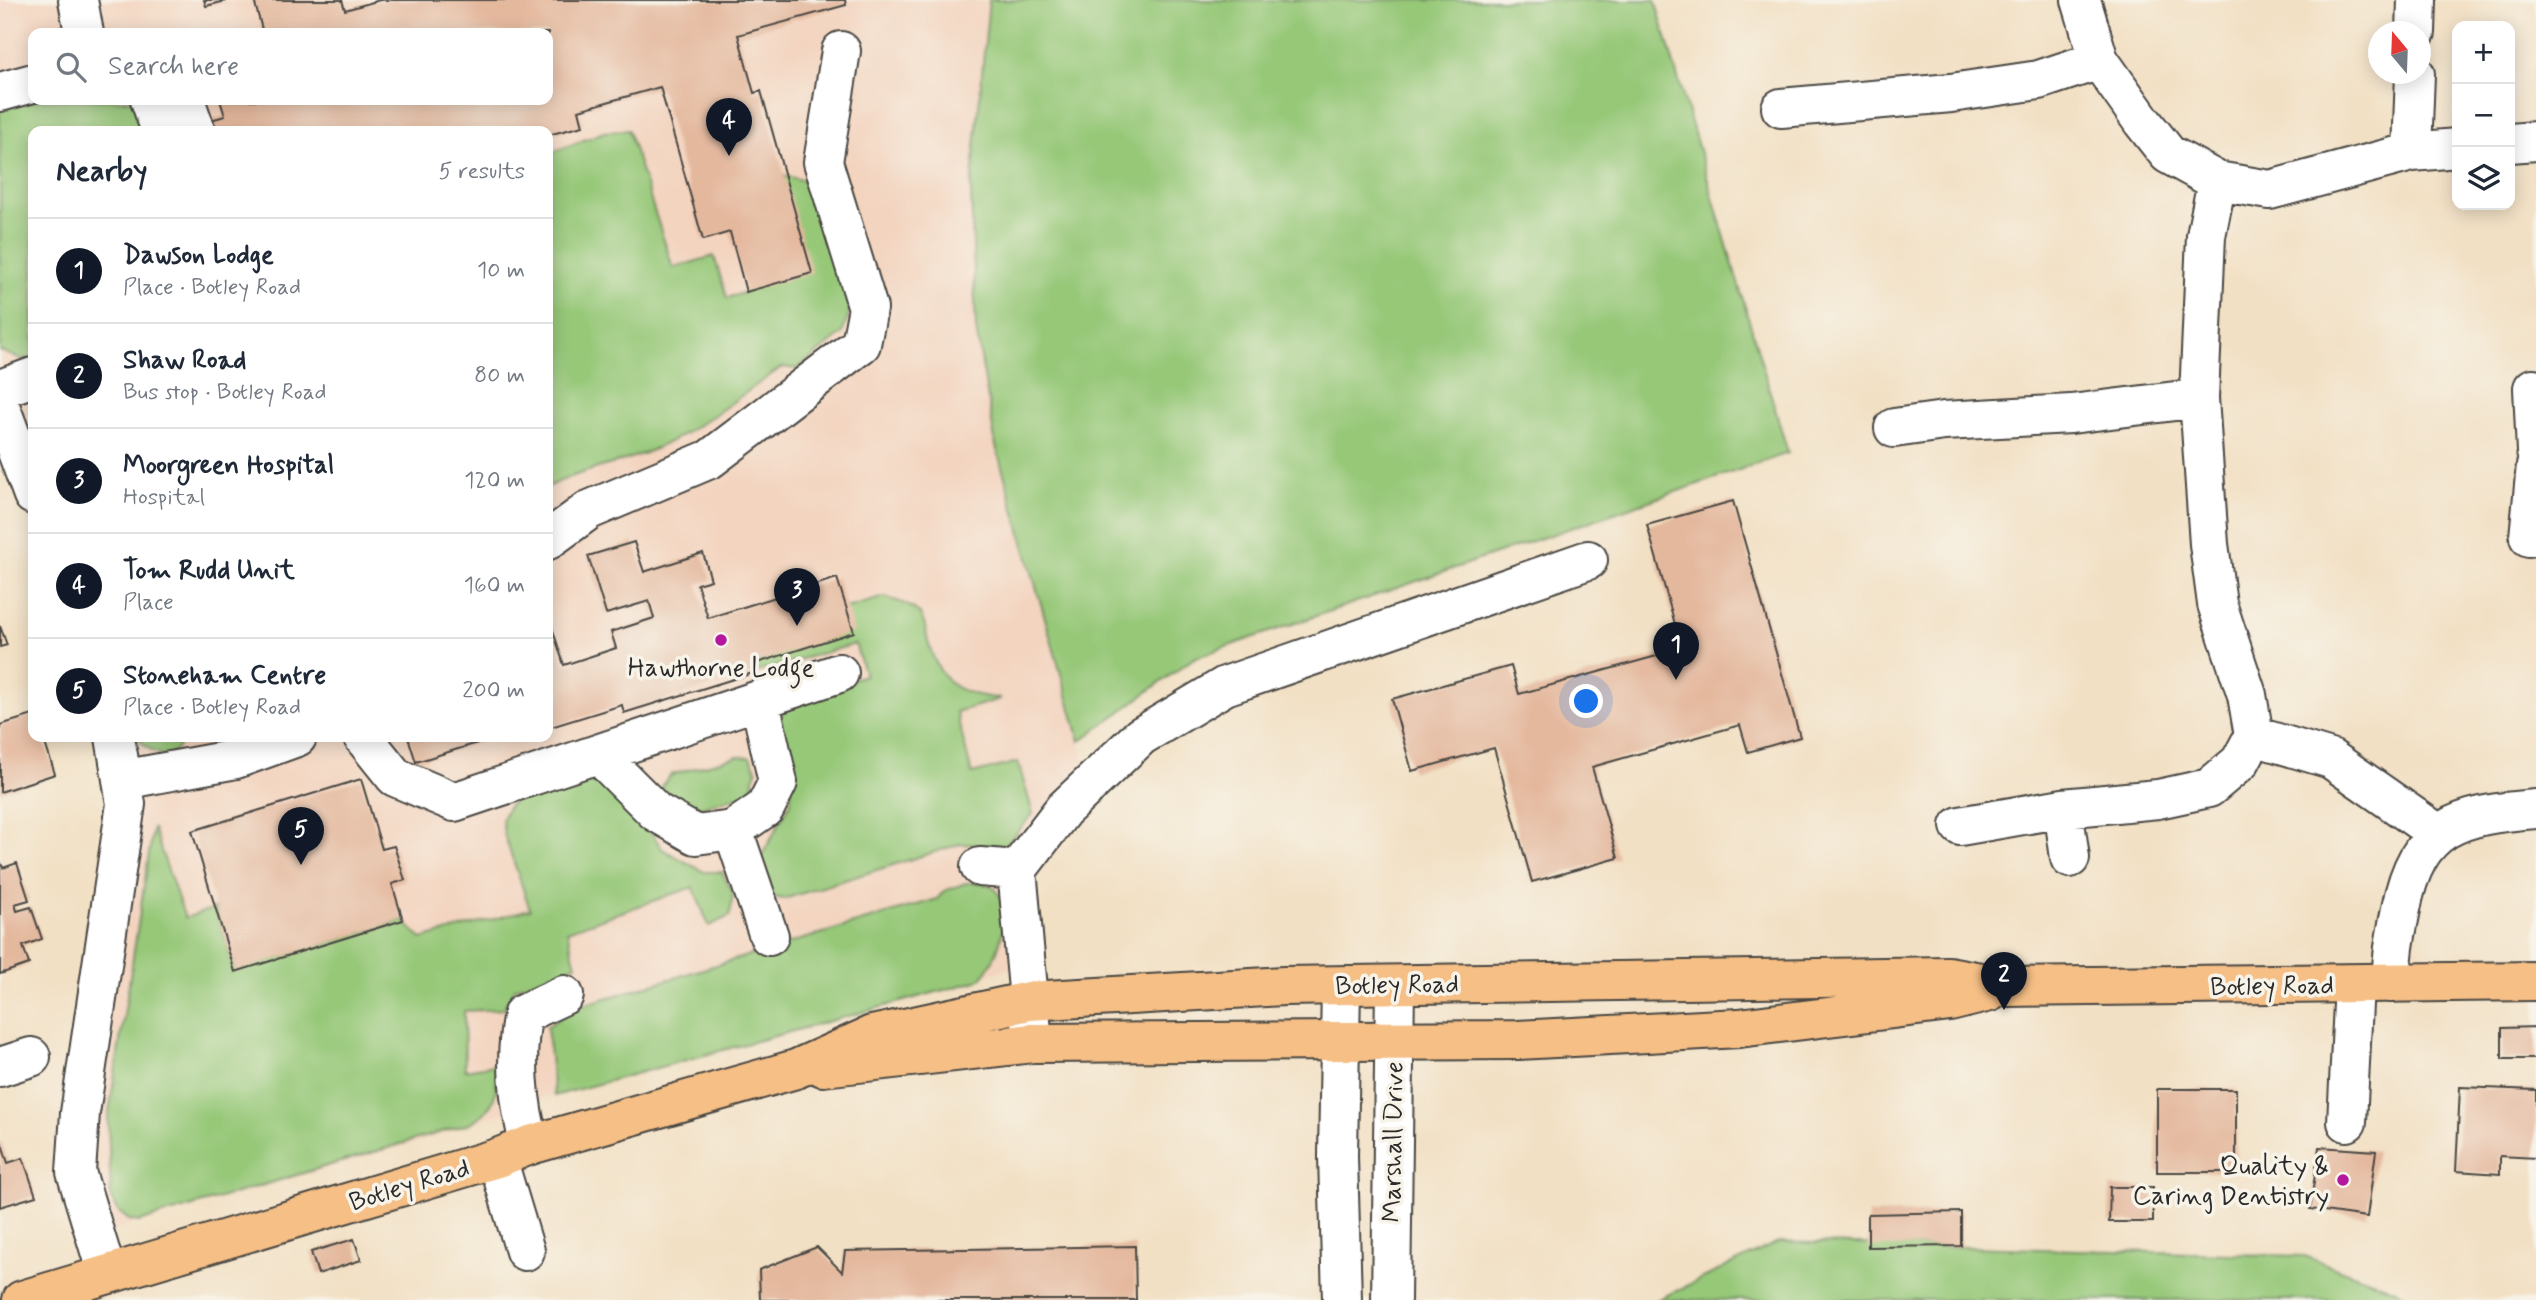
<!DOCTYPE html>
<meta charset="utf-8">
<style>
:root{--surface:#fff;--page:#f2f2f3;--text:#1f2937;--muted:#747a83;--line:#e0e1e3;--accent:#111827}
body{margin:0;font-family:Mynerve,sans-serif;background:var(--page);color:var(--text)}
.controls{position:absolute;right:21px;top:21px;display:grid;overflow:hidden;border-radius:14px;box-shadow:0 4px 18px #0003}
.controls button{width:63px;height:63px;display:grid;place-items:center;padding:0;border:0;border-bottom:2px solid var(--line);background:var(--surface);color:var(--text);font:35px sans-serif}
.compass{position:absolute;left:2368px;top:21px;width:63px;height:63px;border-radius:50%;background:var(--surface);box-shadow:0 4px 18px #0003;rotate:341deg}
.you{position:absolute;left:1587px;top:702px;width:24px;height:24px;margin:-18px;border:5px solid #fff;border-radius:50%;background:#1a73e8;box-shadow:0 0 0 10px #1a73e833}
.badge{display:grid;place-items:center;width:46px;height:46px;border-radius:50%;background:var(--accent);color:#fff;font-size:23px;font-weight:700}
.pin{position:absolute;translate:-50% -58px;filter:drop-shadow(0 2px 4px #0008)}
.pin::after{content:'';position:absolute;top:37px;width:24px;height:21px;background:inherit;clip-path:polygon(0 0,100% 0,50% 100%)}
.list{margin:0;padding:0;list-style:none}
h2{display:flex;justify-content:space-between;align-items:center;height:91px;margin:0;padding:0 28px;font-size:30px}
h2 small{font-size:23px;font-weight:400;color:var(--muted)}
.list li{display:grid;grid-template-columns:46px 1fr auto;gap:21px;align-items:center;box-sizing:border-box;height:105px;padding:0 28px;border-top:2px solid var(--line)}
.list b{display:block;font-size:26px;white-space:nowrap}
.list p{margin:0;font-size:23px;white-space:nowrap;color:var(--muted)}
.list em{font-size:23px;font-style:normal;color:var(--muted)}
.icon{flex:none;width:38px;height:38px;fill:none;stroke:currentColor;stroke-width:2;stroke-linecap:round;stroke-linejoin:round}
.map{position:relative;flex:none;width:2536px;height:1300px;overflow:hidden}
.search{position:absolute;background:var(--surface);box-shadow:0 4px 18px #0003;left:28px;top:28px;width:525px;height:77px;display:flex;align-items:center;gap:18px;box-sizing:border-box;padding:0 24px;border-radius:14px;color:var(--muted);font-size:26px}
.panel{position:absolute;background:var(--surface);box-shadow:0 4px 18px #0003;left:28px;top:126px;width:525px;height:616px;border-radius:14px}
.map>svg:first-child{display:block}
</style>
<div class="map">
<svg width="2536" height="1300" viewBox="0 0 2536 1300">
<rect width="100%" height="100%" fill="#f7f3e8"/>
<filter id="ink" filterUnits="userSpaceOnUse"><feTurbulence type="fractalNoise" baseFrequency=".0143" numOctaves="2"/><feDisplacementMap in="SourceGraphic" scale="14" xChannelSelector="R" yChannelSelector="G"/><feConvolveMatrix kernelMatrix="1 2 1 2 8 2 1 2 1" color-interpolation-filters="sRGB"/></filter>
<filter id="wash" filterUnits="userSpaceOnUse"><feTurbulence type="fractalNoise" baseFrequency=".00686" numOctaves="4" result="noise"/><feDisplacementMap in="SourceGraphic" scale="28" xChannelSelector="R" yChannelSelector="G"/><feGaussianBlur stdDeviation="1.57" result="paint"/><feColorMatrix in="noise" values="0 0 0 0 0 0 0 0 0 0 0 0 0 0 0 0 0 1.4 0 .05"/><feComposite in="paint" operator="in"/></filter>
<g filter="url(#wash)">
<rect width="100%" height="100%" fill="#f2e0c4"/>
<path fill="#f3d4bf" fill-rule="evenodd" d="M 0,0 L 989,0 L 971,190 L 996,446 L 1090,780 L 1014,869 L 1024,965 L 557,1093 L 432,1138 L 90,1237 L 119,805 L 108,737 L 548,737 L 548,131 L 33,131 L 33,516 L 0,424 ZM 33,33 L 548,33 L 548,100 L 33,100 Z"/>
<path fill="#96c878" stroke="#607a52" stroke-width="2" d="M 989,0 L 1655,0 L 1788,453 L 1194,658 L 1080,741 L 996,446 L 976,329 L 971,190 Z
M 36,100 L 131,100 L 136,103 L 147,131 L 33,131 L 33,358 L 23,360 L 0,351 L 0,109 Z
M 628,130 L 673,268 L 714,256 L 727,298 L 746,292 L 785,176 L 803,180 L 850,294 L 849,314 L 842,334 L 797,369 L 782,367 C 740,396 697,431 650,451 C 616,465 580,470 548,487 L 548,154 L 604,132 Z
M 885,597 C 897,601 917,606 922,618 C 926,626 926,636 929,645 C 942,687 959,693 1001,699 L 956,712 L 972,774 L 1018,762 L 1033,814 L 1005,846 L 960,844 L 784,899 L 768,896 L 761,857 L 791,802 L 791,772 L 780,718 L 785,703 L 796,696 L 865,675 L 855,644 L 756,672 L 754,664 L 846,608 Z
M 135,737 L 182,737 L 178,748 L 167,757 L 152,751 Z
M 737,756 L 750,757 L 757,770 L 750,793 L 683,812 L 661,801 L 662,785 L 671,775 Z
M 601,775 L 634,805 L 662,849 L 704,872 L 722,872 L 733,893 L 730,916 L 709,926 L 693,887 L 567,931 L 576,965 L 515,988 L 503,1009 L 464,1011 L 465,1070 L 495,1065 C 499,1094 495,1110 468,1124 L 139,1222 L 129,1220 L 119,1212 L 111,1198 L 108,1119 L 153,828 L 185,918 L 215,908 L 235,971 L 403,920 L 421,939 L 530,909 L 504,834 L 502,819 L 509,805 L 526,795 Z
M 966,883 C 977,883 989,881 997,891 C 1014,910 997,968 977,981 L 554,1096 L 547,1027 L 573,1008 L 937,899 L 944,891 Z
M 1778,1242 L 2304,1256 L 2394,1289 L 2412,1300 L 1657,1300 Z"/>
<g id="blocks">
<path fill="#e4b89d" d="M 204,0 L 226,0 L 226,1 L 206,6 Z
M 254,0 L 342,0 L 345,10 L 380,0 L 845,0 L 846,5 L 738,35 L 754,93 L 761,91 L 812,273 L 746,292 L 730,232 L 703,240 L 660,87 L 579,110 L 583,126 L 548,135 L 548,131 L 182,131 L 182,128 L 225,116 L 220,100 L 548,100 L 548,33 L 263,33 Z
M 1733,501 L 1800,737 L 1748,752 L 1740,725 L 1592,767 L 1618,858 L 1532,882 L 1494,748 L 1412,771 L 1392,699 L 1511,666 L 1519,694 L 1682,649 L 1647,525 Z
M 634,542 L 644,572 L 703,553 L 711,580 L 697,584 L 708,618 L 837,578 L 854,632 L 754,664 L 756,672 L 624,713 L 622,705 L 548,728 L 548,615 L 564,665 L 616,648 L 611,632 L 654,618 L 649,601 L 606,614 L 588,556 Z
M 0,626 L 7,645 L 0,647 Z
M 33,715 L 33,737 L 43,737 L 55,774 L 0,792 L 0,725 Z
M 408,737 L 497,737 L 416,762 Z
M 361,779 L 382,849 L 394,846 L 405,880 L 392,884 L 403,920 L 235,972 L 192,831 Z
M 0,861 L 3,868 L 17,863 L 29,900 L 15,904 L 17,911 L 31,907 L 42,939 L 23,946 L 29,964 L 0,974 Z
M 2536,1027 L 2536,1059 L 2502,1059 L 2502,1028 Z
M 2460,1087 L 2536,1090 L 2536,1158 L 2500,1156 L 2500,1174 L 2456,1171 Z
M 2157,1089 L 2236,1089 L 2236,1172 L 2157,1172 Z
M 0,1138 L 8,1163 L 23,1158 L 36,1196 L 0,1207 Z
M 2319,1147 L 2376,1151 L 2367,1217 L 2310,1209 Z
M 2110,1187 L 2153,1187 L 2153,1222 L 2109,1222 Z
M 1961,1212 L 1961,1246 L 1868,1247 L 1868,1214 Z
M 354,1239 L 361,1260 L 318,1274 L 311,1252 Z
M 1135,1246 L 1136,1300 L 760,1300 L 759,1270 L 817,1247 L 842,1272 L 845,1251 Z"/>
</g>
</g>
<g filter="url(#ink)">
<use href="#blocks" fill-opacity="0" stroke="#494642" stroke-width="2"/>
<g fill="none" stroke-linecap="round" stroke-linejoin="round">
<g stroke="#494642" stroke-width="42">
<path id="minor" d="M 78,0 L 84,33
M 2081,0 L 2099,60 L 2142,121 L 2168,154 L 2217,181 L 2270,190 L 2412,152 L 2457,148
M 2416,32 L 2417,0
M 0,92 L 33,83
M 150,100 L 161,131
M 185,100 L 196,131
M 1781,108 L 1951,93 L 2039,80 L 2099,60
M 2510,143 L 2536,141
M 2412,152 L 2415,74
M 2217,181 L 2206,236 L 2199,398 L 2209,544 L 2217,604 L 2247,695 L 2254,736
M 2533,388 L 2536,452
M 0,389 L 33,377
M 0,406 L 33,495
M 1894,428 L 1944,421 L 2071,414 L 2199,398
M 2529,537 L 2536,465
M 548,540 L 589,510 L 710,459 L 861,344 L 868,308 L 823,162 L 841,51
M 2254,736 L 2331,759 L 2437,833
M 363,737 L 395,777 L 454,802 L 839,673
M 598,754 L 656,812 L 696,835 L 733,830 L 765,808 L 778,782 L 760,702
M 122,780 L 236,759 L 297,737
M 2063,808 L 2070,858
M 1960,826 L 2063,808 L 2158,799 L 2209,788 L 2240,762 L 2254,736
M 733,830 L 769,936
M 980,867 L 1017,870
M 2392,983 C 2391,957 2396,934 2401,909 C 2417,825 2458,815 2536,809
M 1341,986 L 1338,1156 L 1342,1300
M 1033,1043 L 1017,870 L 1063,810 L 1141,736 L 1225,686 L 1588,560
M 0,1067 L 31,1057
M 2347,1122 L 2354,984
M 530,1145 C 518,1104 514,1056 523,1014 L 564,995
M 497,1158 L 525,1251
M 107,1274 L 76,1172 L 80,1113 L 126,804 L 115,737
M 1391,1300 L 1395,985"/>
</g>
<g stroke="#494642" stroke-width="42">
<path id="major" d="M 823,1067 L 1033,1043 L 1518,1040 L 1739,1028 L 1950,1002 L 1990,992
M 22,1300 L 497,1158 L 530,1145 L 796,1069 L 872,1035 L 1029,1001 L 1284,986 L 1948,976 L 2007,987 L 2536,981"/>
</g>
<use href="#minor" stroke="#fff" stroke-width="38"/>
<use href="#major" stroke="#f5bf86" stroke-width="38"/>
</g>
</g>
<g fill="#b5179e" stroke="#f7f3e8" stroke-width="2.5">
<circle cx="721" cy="640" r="7"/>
<circle cx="2343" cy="1180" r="7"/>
</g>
<g text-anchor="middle" stroke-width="7" stroke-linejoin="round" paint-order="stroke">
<g font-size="26" fill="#2b2b2b" stroke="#f7f3e8">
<text x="721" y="676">Hawthorne Lodge</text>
<text x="2329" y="1174" text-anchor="end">Quality &amp;<tspan x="2329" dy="30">Caring Dentistry</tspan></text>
</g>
<g font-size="26" fill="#2b2b2b" stroke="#f7f3e8">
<text transform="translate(1397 984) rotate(-1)" y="9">Botley Road</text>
<text transform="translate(2272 985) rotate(-1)" y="9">Botley Road</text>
<text transform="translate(1392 1142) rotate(-89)" y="9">Marshall Drive</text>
<text transform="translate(409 1184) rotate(-17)" y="9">Botley Road</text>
</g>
</g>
</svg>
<div class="controls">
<button>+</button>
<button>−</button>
<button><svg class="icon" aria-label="layers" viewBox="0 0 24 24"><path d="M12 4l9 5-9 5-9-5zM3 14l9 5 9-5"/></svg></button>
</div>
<svg class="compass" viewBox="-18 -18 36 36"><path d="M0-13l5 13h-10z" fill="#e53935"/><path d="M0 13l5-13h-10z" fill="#747a83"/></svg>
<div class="you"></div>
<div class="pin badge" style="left:1676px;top:680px">1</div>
<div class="pin badge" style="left:2004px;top:1010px">2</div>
<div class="pin badge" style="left:797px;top:626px">3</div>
<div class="pin badge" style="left:729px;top:156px">4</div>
<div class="pin badge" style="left:301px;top:865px">5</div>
<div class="search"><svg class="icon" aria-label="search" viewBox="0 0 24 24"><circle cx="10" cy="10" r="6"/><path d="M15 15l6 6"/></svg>Search here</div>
<section class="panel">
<h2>Nearby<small>5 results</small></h2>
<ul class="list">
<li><span class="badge">1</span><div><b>Dawson Lodge</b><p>Place · Botley Road</p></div><em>10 m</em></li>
<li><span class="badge">2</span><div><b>Shaw Road</b><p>Bus stop · Botley Road</p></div><em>80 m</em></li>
<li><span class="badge">3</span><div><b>Moorgreen Hospital</b><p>Hospital</p></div><em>120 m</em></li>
<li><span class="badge">4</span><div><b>Tom Rudd Unit</b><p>Place</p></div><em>160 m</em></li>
<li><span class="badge">5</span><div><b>Stoneham Centre</b><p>Place · Botley Road</p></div><em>200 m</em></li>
</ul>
</section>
</div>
